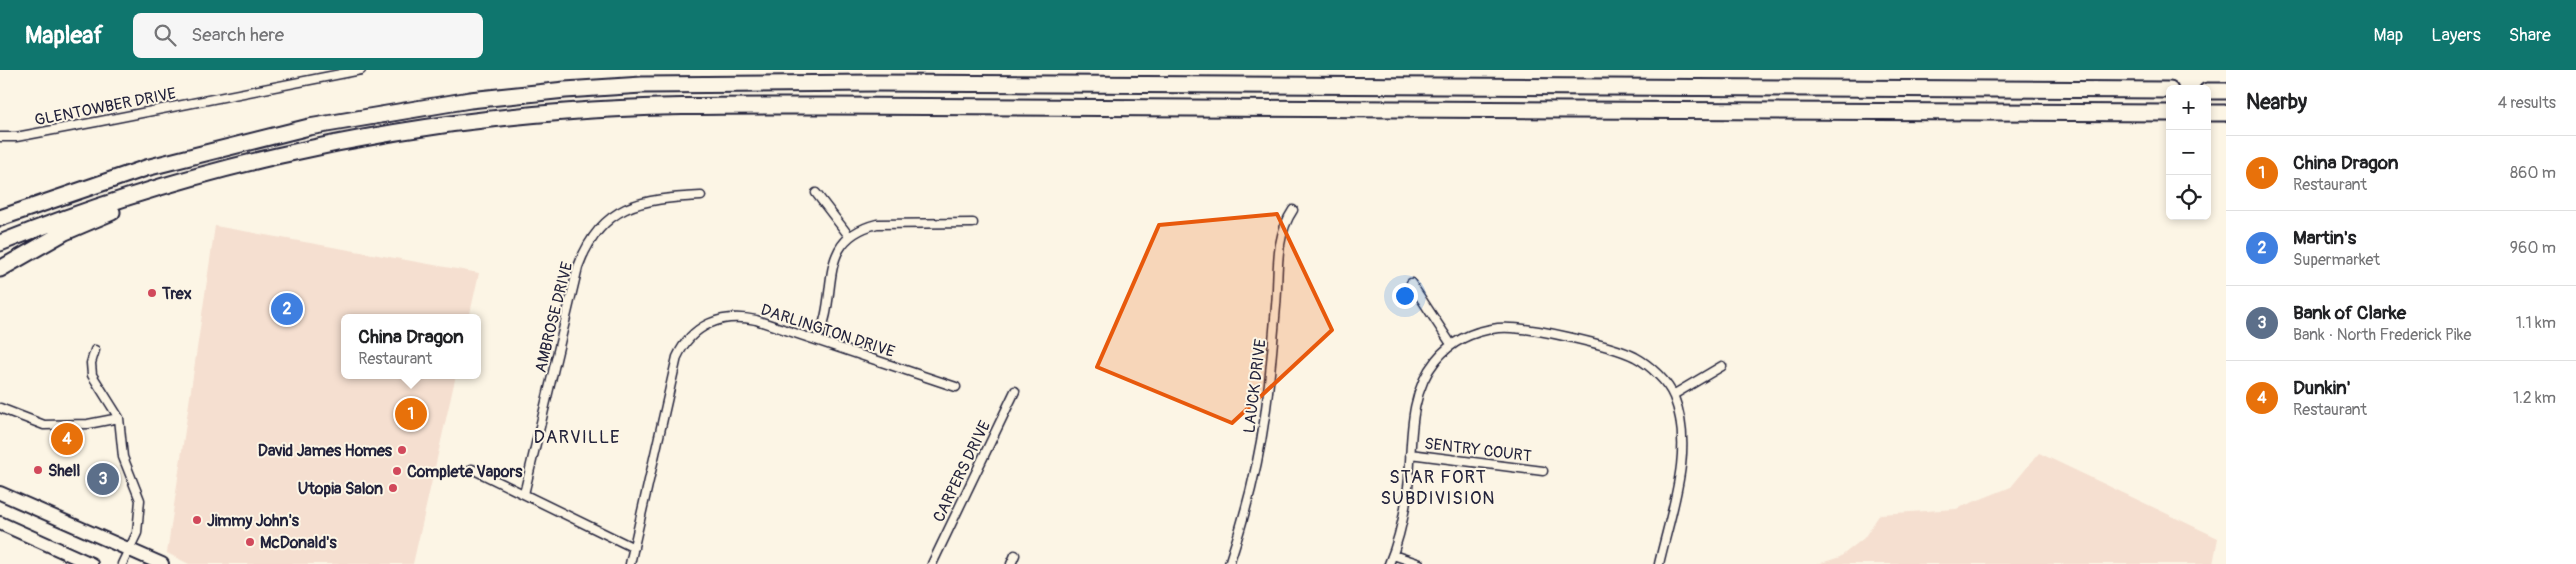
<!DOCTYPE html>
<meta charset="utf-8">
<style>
:root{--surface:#fff;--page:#f6f6f6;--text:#202124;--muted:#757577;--line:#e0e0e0;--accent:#0f766e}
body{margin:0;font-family:Pangolin,sans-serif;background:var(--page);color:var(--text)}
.controls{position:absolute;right:15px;top:15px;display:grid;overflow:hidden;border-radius:8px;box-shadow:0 2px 8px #0003}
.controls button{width:45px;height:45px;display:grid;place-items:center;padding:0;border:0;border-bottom:1px solid var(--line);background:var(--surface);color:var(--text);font:25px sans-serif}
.you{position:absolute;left:1404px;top:225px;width:18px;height:18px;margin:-12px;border:4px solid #fff;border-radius:50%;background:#1a73e8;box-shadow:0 0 0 8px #1a73e833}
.badge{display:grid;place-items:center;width:32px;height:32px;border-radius:50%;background:var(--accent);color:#fff;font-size:16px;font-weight:700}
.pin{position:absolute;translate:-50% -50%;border:2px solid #fff;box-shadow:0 1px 5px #0006}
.popup{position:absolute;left:341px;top:244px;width:140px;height:65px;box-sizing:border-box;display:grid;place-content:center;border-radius:8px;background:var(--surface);filter:drop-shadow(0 1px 4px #0005);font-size:16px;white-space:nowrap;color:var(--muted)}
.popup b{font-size:19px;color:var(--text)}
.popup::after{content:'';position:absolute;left:50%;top:100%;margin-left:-10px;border:10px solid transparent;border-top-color:var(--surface)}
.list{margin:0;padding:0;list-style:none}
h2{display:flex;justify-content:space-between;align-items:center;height:65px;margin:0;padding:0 20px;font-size:21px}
h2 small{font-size:16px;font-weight:400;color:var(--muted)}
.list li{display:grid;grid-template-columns:32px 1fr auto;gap:15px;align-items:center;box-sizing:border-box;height:75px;padding:0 20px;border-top:1px solid var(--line)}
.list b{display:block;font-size:19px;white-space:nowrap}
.list p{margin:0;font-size:16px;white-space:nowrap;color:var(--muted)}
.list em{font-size:16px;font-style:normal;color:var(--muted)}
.icon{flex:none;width:28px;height:28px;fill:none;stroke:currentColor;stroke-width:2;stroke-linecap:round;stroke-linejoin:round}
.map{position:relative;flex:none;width:2226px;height:494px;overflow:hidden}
header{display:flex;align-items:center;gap:30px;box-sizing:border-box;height:70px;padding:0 25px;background:var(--accent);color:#fff}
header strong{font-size:24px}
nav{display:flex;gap:28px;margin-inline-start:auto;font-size:18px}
.search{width:350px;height:45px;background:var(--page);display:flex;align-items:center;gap:12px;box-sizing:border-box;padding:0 18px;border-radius:8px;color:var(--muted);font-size:19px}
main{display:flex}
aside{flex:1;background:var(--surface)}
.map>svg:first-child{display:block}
</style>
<header>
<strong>Mapleaf</strong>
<div class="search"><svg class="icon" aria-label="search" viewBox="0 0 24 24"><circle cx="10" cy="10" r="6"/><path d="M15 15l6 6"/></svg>Search here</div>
<nav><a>Map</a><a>Layers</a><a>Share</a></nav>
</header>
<main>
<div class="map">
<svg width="2226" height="494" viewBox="0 0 2226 494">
<rect width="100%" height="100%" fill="#fcf5e5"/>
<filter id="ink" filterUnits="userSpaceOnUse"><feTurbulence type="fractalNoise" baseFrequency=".02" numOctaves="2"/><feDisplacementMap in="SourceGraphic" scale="10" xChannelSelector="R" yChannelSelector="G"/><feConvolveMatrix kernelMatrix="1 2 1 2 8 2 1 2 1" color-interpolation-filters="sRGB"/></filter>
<g filter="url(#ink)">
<path fill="#f5dfd0" d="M 215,156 L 479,203 L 469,248 L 345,248 L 345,305 L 456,305 L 413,494 L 189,494 L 167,483 Z
M 2039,383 L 2218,468 L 2213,494 L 1818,494 L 1840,487 L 1864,468 L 1880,444 L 1956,439 L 2011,417 Z"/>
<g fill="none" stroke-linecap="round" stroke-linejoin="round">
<g stroke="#22223b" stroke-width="11">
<path id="street" d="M 0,67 L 16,67 L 96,52 L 361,0
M 816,123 L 849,166
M 1411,213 L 1451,274
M 817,269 C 841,225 813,170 877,154 L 973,153
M 95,280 L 91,293 L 92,305 L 119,348 L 123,387 L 140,430 L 137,463 L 122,494
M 1673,325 L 1722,296
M 0,338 L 44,355 L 88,354 L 119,348
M 1410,384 L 1543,401
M 472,399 L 634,478
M 524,424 L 578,197 C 601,134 641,129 701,126
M 1393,485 L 1420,494
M 630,494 L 677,287 C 692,255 722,242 756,250 L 956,317
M 932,494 L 1015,321
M 1011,494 L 1015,485
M 1229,494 C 1245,446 1258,397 1265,346 C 1270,310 1273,273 1276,236 C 1279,204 1274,168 1293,140
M 1389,494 C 1400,468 1406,438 1409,409 C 1412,369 1409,323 1436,290 C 1452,270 1474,261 1498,258 C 1525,255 1611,275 1635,287 C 1650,295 1668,312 1674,327 C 1695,380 1671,441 1659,494"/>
</g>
<g stroke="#22223b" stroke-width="16">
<path id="primary" d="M 0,423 L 162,494
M 0,453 L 91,494"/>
</g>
<g stroke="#22223b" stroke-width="19">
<path id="highway" d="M 2207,21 L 2226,21
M 2207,43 L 2226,43
M 0,148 L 146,98 L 309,57 L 470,30 L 565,20 L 642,15 L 873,13 L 2170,20
M 0,173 C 179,101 373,56 565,42 C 653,35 741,36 829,36 C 950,36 1071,37 1192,38 C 1518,39 1844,41 2170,43
M 0,199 L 65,162 L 112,142"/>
</g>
<use href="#street" stroke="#fcf5e5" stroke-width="8"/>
<use href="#primary" stroke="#fcf5e5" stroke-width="12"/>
<use href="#highway" stroke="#fcf5e5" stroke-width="15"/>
</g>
</g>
<path fill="#e8590c" fill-opacity="0.2" stroke="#e8590c" stroke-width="4" stroke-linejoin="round" d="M 1277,144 L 1332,260 L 1232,353 L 1097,297 L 1159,155 Z"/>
<g fill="#d1495b" stroke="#fcf5e5" stroke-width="2">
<circle cx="152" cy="223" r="5"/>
<circle cx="402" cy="380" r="5"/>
<circle cx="38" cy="400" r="5"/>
<circle cx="397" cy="401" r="5"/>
<circle cx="393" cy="418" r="5"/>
<circle cx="197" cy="450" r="5"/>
<circle cx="250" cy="472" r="5"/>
</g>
<g text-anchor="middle" stroke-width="4" stroke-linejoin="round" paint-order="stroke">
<g font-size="16" fill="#22223b" stroke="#fcf5e5">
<text transform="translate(105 36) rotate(-11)" y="6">GLENTOWBER DRIVE</text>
<text transform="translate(553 247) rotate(-76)" y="6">AMBROSE DRIVE</text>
<text transform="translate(828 260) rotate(18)" y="6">DARLINGTON DRIVE</text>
<text transform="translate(1254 316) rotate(-83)" y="6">LAUCK DRIVE</text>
<text transform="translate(1478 379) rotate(7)" y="6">SENTRY COURT</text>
<text transform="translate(961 401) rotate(-64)" y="6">CARPERS DRIVE</text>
</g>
<g font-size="16" font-weight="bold" fill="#22223b" stroke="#fcf5e5" text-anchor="start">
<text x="162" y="229">Trex</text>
<text x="392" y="386" text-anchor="end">David James Homes</text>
<text x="48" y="406">Shell</text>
<text x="407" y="407">Complete Vapors</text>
<text x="383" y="424" text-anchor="end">Utopia Salon</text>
<text x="207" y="456">Jimmy John's</text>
<text x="260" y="478">McDonald's</text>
</g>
<g font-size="18" letter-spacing="1" fill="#22223b" stroke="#fcf5e5">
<text x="577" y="373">DARVILLE</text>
<text x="1438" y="413">STAR FORT<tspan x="1438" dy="21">SUBDIVISION</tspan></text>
</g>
</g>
</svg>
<div class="controls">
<button>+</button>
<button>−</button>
<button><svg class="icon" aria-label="locate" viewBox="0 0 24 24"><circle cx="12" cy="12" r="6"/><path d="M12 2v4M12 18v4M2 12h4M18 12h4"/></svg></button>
</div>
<div class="you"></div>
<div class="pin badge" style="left:411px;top:344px;background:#e8710a">1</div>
<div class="popup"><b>China Dragon</b>Restaurant</div>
<div class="pin badge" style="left:287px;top:239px;background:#3f7fe0">2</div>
<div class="pin badge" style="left:103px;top:409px;background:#5c6f8a">3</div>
<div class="pin badge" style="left:67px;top:369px;background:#e8710a">4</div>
</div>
<aside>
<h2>Nearby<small>4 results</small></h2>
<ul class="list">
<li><span class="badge" style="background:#e8710a">1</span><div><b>China Dragon</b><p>Restaurant</p></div><em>860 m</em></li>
<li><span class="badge" style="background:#3f7fe0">2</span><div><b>Martin's</b><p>Supermarket</p></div><em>960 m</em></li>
<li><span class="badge" style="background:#5c6f8a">3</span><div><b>Bank of Clarke</b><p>Bank · North Frederick Pike</p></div><em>1.1 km</em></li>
<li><span class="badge" style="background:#e8710a">4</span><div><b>Dunkin'</b><p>Restaurant</p></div><em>1.2 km</em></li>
</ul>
</aside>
</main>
